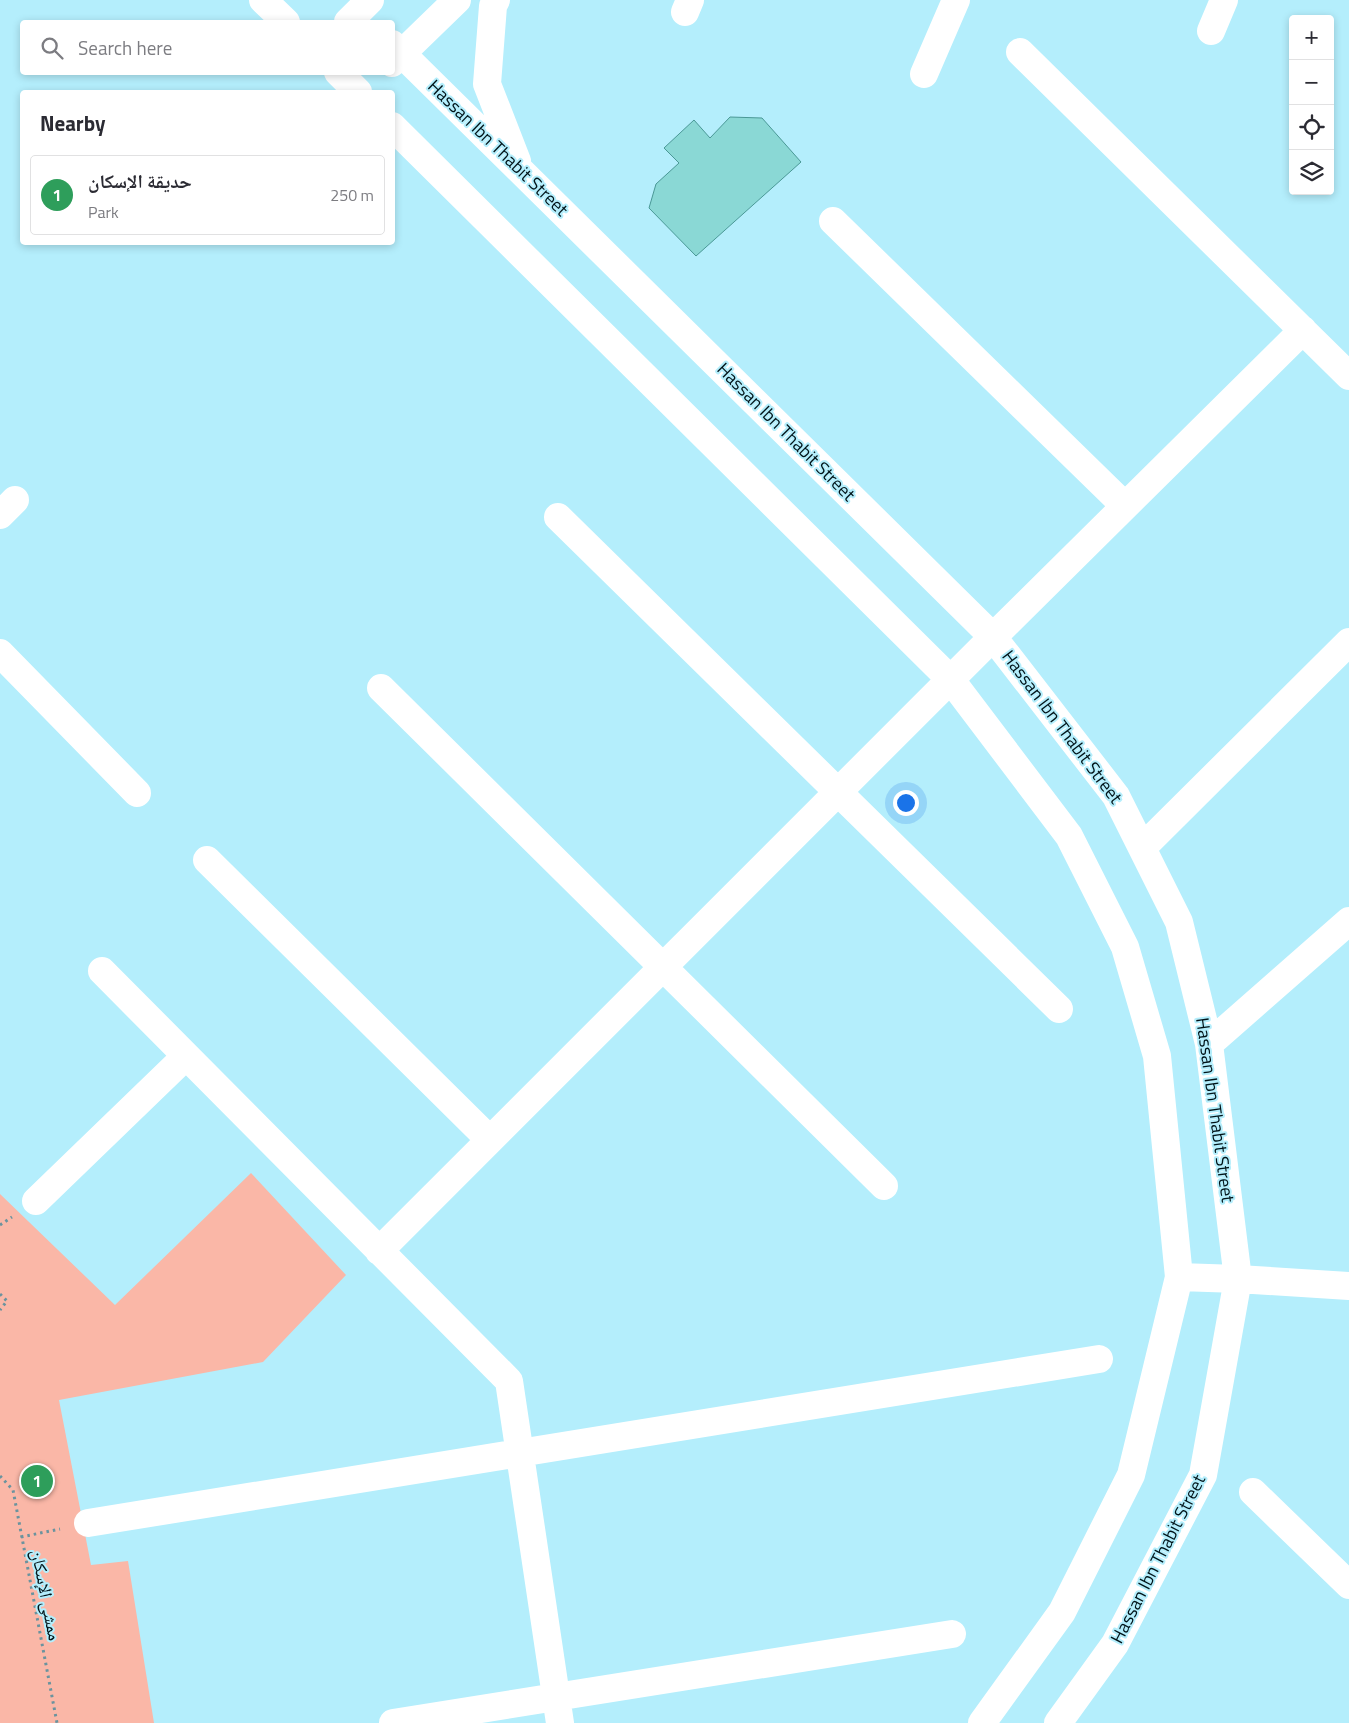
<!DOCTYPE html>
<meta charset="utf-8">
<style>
:root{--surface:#fff;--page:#f7f7f7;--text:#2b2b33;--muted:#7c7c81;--line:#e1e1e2;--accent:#ea580c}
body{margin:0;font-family:"Titillium Web","Noto Naskh Arabic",sans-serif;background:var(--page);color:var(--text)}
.controls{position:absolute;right:15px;top:15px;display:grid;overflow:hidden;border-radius:5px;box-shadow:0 2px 8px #0003}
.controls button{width:45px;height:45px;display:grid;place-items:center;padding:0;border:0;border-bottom:1px solid var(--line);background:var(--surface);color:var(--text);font:25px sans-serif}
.you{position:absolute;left:905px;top:802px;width:18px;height:18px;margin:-12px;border:4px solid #fff;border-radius:50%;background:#1a73e8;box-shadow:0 0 0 8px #1a73e833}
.badge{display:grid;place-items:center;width:32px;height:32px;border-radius:50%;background:var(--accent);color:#fff;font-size:16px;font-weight:700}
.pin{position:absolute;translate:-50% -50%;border:2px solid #fff;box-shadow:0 1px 5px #0006}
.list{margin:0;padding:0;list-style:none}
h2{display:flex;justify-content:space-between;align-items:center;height:65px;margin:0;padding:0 20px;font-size:21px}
h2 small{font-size:16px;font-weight:400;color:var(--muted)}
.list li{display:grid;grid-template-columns:32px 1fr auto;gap:15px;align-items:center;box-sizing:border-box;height:80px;margin:0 10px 10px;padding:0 10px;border:1px solid var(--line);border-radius:5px}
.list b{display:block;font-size:19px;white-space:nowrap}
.list p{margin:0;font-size:16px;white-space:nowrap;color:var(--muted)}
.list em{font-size:16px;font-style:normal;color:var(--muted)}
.icon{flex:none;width:28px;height:28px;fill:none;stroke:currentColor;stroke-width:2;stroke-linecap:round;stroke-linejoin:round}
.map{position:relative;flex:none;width:1349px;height:1723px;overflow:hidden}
.search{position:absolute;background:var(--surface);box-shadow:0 2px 8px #0003;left:20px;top:20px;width:375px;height:55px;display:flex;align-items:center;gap:12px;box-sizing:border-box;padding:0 18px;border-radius:5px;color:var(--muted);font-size:19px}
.panel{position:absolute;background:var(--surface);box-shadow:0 2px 8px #0003;left:20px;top:90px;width:375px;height:155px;border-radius:5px}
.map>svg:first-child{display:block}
</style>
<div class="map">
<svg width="1349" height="1723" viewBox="0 0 1349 1723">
<rect width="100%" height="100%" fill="#b4eefc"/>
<path fill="#fab7a7" d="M 251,1173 L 346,1275 L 263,1362 L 59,1400 L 91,1565 L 128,1561 L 154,1723 L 0,1723 L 0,1194 L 115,1305 Z"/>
<path fill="#8ad8d5" stroke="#4a9896" d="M 730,117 L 762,118 L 801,162 L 696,256 L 649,208 L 656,184 L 679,163 L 664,148 L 694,120 L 710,138 Z"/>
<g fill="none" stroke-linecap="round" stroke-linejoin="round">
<path stroke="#6a939e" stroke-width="3" stroke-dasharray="2.5 4" stroke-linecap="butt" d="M 0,1225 L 12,1217
M 0,1294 L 7,1301 L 0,1310
M 0,1476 L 13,1490 L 57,1723
M 21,1537 L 60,1529"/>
<path stroke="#fff" stroke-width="28" d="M 263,0 L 286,22
M 496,0 L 493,6 L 487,84 L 517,161
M 685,12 L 690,0
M 348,22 L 370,0
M 1211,31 L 1224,0
M 392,44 L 993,637 L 1116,796 L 1179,922 L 1209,1044 L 1238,1279 L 1203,1475 L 1115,1644 L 1058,1723
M 1020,52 L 1349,376
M 392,63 L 457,0
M 338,72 L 358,92
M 924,74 L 956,0
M 392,126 L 951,680 L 1069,836 L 1125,947 L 1157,1056 L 1179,1277 L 1131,1475 L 1062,1612 L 982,1723
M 833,221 L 1125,506
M 0,515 L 15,500
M 558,517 L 1059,1009
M 0,653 L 137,793
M 381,688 L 884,1186
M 1142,848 L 1349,642
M 207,860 L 490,1140
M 102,971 L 509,1381 L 560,1723
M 1209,1044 L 1349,921
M 36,1201 L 186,1056
M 379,1251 L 993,637 L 1303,330
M 1179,1277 L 1238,1279 L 1349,1286
M 1253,1492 L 1349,1585
M 88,1523 L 1099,1359
M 393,1723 L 952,1634"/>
</g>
<g text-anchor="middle" stroke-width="4" stroke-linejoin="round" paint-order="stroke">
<g font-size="18" fill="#001318" stroke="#b4eefc">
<text transform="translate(498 148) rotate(44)" y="6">Hassan Ibn Thabit Street</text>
<text transform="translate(786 432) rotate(45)" y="6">Hassan Ibn Thabit Street</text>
<text transform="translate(1062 727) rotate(53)" y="6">Hassan Ibn Thabit Street</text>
<text transform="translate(1215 1110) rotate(82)" y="6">Hassan Ibn Thabit Street</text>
<text transform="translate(1158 1559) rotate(-63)" y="6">Hassan Ibn Thabit Street</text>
<text transform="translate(46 1595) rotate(79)" y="6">ممشى الإسكان</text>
</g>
</g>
</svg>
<div class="controls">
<button>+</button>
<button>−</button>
<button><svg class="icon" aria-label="locate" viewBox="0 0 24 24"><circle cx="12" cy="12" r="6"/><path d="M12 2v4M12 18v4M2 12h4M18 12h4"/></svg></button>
<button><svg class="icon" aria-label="layers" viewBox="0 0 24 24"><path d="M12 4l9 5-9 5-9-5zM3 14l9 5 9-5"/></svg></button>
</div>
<div class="you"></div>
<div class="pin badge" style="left:37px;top:1481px;background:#2e9e5b">1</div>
<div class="search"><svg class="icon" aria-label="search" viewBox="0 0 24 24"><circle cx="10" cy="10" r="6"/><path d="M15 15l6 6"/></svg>Search here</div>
<section class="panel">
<h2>Nearby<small></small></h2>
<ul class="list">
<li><span class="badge" style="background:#2e9e5b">1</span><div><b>حديقة الإسكان</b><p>Park</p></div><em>250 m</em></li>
</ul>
</section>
</div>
